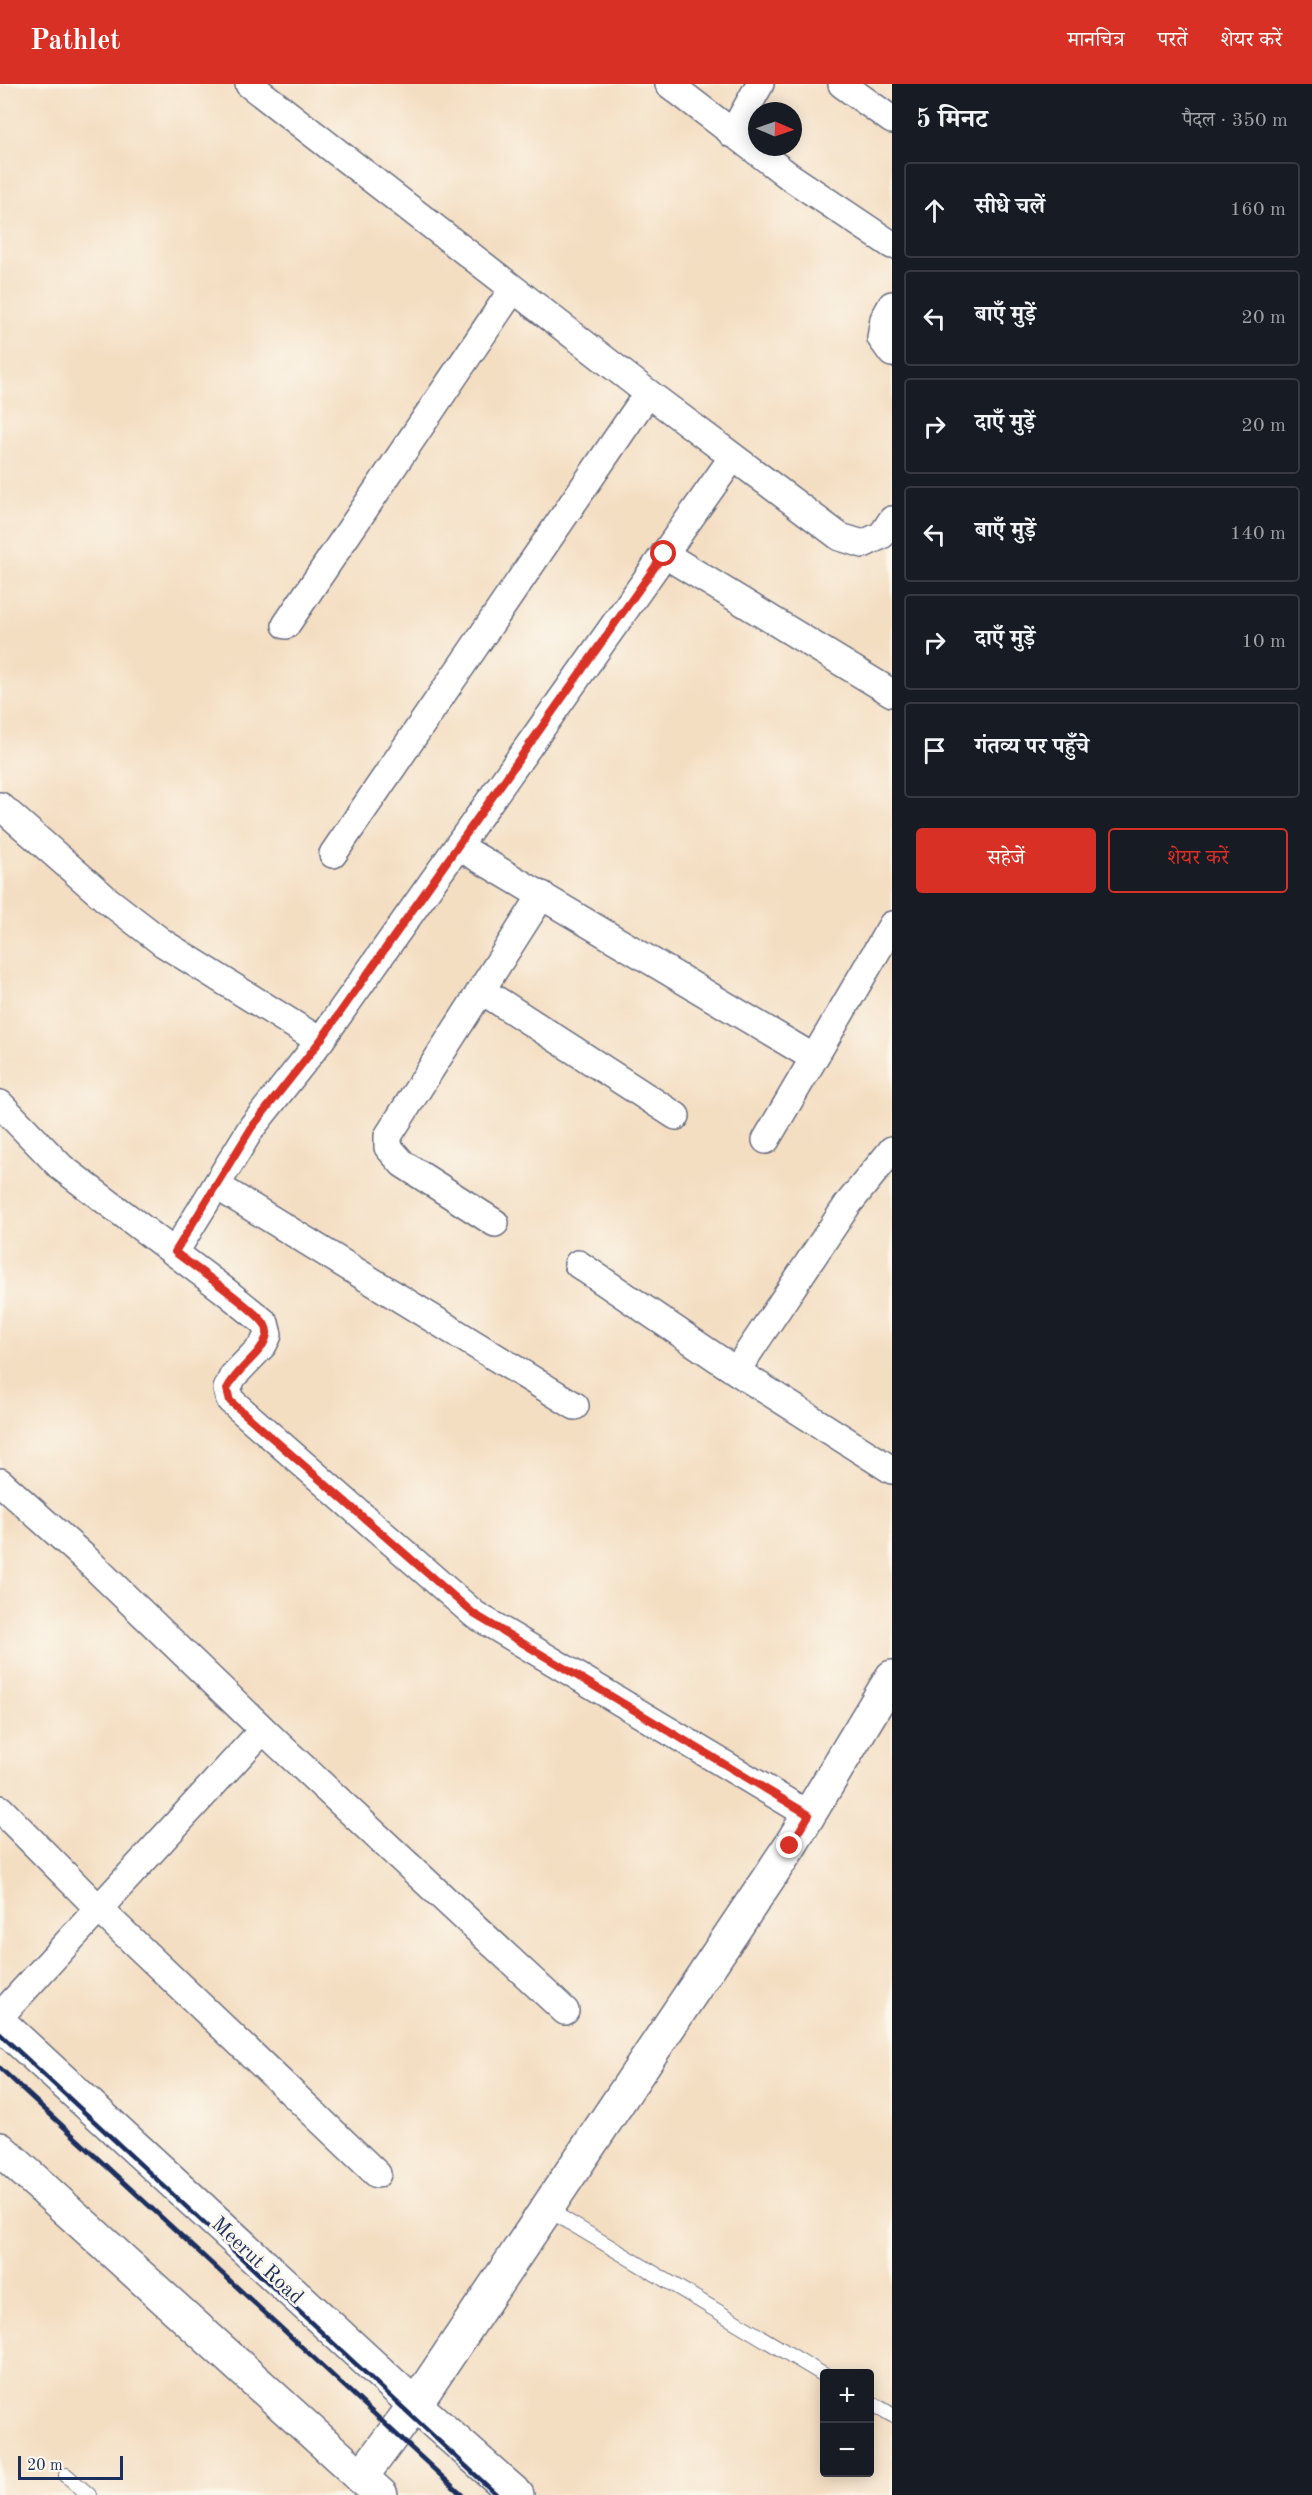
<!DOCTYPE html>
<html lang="hi">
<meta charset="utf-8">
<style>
:root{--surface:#171b24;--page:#242831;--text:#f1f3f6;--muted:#9ea1a6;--line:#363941;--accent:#d93025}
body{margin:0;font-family:"Old Standard TT","Noto Serif Devanagari",serif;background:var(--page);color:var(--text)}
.controls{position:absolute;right:18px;bottom:18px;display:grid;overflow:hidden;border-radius:6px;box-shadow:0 3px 15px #0003}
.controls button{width:54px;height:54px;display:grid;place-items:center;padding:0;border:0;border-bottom:2px solid var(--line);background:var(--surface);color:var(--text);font:30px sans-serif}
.compass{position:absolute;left:748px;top:18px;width:54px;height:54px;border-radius:50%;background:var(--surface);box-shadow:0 3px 15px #0003;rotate:92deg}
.scale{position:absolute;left:18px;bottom:15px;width:105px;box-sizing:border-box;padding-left:6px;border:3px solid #1b2f5e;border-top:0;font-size:16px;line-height:21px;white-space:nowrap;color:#1b2f5e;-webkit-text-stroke:4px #fbf7ec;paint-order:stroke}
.stop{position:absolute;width:18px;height:18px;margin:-14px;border:4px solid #d93025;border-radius:50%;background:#fff}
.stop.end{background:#d93025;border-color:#fff;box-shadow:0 2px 6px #0008}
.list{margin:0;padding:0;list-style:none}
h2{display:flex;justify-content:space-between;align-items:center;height:78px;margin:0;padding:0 24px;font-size:26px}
h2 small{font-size:20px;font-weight:400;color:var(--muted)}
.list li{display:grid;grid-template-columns:39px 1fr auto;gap:18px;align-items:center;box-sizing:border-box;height:96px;margin:0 12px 12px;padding:0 12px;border:2px solid var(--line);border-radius:6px}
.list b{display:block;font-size:22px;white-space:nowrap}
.list em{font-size:20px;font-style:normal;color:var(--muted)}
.actions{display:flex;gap:12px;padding:18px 24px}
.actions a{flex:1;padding:14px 0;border:2px solid var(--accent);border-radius:6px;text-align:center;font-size:21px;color:var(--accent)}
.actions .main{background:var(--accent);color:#fff}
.icon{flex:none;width:33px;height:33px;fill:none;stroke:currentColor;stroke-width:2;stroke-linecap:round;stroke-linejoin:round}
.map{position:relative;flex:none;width:892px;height:2411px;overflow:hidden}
header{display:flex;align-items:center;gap:36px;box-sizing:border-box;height:84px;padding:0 30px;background:var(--accent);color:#fff}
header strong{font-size:28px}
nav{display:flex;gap:33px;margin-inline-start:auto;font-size:21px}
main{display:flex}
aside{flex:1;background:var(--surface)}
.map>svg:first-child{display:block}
</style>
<header>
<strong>Pathlet</strong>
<nav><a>मानचित्र</a><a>परतें</a><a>शेयर करें</a></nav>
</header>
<main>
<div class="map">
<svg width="892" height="2411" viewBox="0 0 892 2411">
<rect width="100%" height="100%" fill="#fbf7ec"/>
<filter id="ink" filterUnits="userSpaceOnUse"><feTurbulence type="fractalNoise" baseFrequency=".0167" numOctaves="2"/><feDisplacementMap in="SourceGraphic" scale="12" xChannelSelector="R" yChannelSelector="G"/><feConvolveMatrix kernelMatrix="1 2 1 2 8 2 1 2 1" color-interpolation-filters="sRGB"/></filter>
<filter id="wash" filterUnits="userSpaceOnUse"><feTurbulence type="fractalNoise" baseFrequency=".008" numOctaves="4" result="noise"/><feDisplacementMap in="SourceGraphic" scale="24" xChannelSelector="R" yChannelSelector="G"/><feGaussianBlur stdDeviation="1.35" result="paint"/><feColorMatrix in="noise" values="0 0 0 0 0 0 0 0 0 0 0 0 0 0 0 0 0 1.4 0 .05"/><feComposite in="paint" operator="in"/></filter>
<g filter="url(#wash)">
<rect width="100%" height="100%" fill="#f4dec2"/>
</g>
<g filter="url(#ink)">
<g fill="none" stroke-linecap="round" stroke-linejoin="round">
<g stroke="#676c81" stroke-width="16">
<path id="lane" d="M 547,2125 L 824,2291
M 870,2318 L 892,2331
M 66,2391 L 89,2411"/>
</g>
<g stroke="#676c81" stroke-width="30">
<path id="street" d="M 249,0 L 648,309 L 840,453 L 863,460 L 882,451 L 892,436
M 669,0 L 789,92 L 892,161
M 842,0 L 892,36
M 732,50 L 760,0
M 892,221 L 884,235 L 881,254 L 892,269
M 664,470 L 892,609
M 286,541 L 513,205
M 0,722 L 106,815 L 163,859 L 320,957
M 458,762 L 814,974
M 333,770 L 648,309
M 481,906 L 676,1032
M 0,1020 L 61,1083 L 224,1206 L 265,1239 L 268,1251 L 263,1261 L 233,1292 L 227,1305 L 230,1316 L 474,1530 L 809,1731
M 766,1056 L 892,841
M 217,1102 L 575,1322
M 495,1139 L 403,1080 L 388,1063 L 388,1052 L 542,811
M 175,1168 L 252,1043 L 320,957 L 733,373
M 578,1180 L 736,1287 L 892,1386
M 736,1287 L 848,1120 L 892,1066
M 0,1398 L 85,1474 L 279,1661 L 565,1927
M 0,1725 L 99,1825 L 377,2090
M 0,1932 L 263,1646"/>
</g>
<g stroke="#676c81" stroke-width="36">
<path id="secondary" d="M 361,2393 L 415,2321 L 790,1762 L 892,1593"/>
</g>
<g stroke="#676c81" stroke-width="36">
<path id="highway" d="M 0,1939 L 415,2321 L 517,2411
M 0,2065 L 381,2411"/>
</g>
<use href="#lane" stroke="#fff" stroke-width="14"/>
<use href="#street" stroke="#fff" stroke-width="27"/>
<use href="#secondary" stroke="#fff" stroke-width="33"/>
<use href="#highway" stroke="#fff" stroke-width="33"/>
<path stroke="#1b2f5e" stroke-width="4.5" d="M 0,1950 L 497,2411
M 0,1984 L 462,2411"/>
</g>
</g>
<g fill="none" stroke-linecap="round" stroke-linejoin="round" filter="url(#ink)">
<path stroke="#d93025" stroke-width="8" d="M 664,470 L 320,957 L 252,1043 L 175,1168 C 191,1181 258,1227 265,1241 C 267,1245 268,1250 266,1254 C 260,1272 236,1285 227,1305 L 230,1317 L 474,1530 L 809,1731 L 790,1762"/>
</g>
<g text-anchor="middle" stroke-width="5" stroke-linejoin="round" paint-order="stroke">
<g font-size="21" fill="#1b2f5e" stroke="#fbf7ec">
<text transform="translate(258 2176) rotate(43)" y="7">Meerut Road</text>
</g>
</g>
</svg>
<div class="controls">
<button>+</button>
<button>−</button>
</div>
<svg class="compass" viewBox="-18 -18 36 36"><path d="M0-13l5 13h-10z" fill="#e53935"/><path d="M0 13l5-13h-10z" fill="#9ea1a6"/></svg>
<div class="scale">20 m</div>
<div class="stop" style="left:664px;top:470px"></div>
<div class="stop end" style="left:790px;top:1762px"></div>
</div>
<aside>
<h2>5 मिनट<small>पैदल · 350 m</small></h2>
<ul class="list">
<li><svg class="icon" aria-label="ahead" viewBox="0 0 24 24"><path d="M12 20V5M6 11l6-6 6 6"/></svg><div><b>सीधे चलें</b></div><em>160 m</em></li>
<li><svg class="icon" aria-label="left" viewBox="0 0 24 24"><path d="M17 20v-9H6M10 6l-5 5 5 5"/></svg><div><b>बाएँ मुड़ें</b></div><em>20 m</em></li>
<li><svg class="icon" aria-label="right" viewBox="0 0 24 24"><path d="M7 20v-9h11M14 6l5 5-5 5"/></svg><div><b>दाएँ मुड़ें</b></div><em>20 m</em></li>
<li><svg class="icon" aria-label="left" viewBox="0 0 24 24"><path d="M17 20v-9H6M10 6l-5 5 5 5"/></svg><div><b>बाएँ मुड़ें</b></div><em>140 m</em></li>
<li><svg class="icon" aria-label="right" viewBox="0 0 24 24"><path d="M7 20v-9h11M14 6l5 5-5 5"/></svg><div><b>दाएँ मुड़ें</b></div><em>10 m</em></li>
<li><svg class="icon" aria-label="arrive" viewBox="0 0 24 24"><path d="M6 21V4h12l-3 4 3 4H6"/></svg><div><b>गंतव्य पर पहुँचे</b></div></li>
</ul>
<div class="actions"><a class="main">सहेजें</a><a>शेयर करें</a></div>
</aside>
</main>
